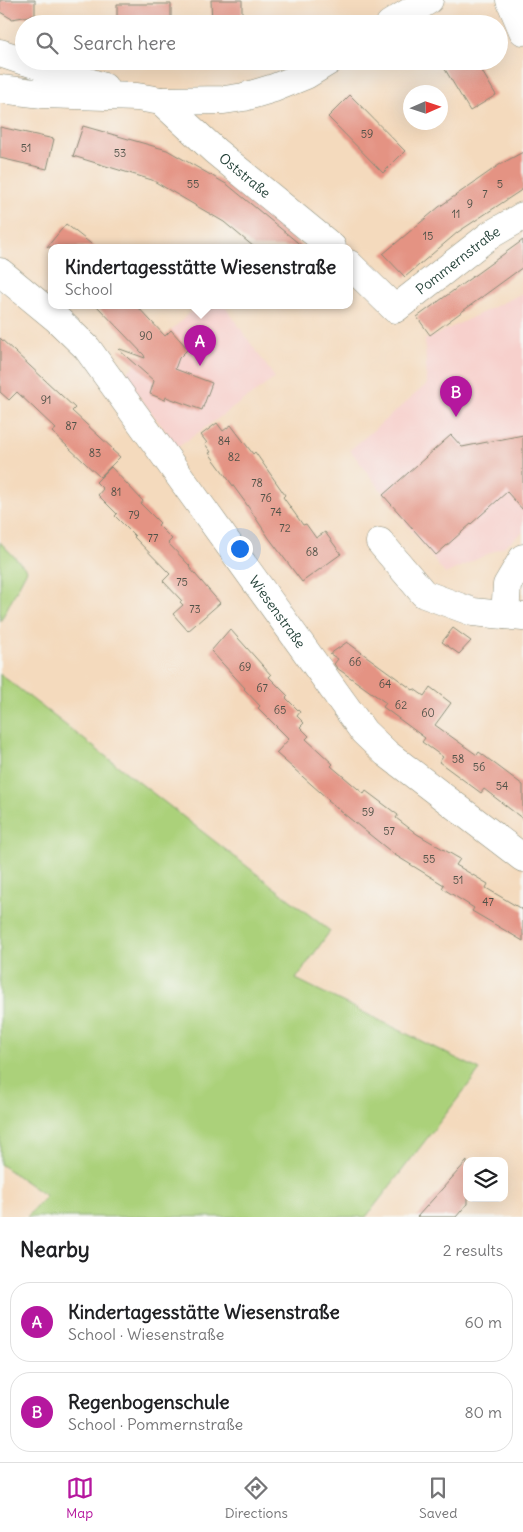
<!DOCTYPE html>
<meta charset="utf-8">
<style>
:root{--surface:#fff;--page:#f6f6f6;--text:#202124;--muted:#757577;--line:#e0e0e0;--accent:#b5179e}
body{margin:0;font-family:Delius,sans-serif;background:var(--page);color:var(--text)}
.controls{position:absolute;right:15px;bottom:15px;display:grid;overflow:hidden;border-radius:10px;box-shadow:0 5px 20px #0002}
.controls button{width:45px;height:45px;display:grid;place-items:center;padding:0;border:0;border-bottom:1px solid var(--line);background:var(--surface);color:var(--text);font:25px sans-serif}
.compass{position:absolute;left:403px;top:85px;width:45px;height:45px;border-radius:50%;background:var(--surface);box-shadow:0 5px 20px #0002;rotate:87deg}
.you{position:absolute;left:239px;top:548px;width:18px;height:18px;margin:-12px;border:4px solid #fff;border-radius:50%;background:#1a73e8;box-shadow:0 0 0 8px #1a73e833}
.badge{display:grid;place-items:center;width:32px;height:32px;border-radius:50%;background:var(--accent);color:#fff;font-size:16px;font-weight:700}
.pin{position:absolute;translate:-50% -41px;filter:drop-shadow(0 1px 2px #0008)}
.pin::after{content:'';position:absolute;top:26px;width:18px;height:15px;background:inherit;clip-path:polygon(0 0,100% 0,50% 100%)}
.popup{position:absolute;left:48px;top:244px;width:305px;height:65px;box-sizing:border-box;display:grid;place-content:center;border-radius:10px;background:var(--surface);filter:drop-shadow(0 1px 4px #0005);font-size:16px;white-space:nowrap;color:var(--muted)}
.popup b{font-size:19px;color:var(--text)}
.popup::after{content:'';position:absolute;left:50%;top:100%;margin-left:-10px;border:10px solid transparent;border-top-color:var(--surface)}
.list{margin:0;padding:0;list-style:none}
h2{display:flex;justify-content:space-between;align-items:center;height:65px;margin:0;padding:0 20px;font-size:21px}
h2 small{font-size:16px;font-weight:400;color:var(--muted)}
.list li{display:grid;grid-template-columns:32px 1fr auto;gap:15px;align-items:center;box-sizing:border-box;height:80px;margin:0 10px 10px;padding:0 10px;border:1px solid var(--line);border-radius:20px}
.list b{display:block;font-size:19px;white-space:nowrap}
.list p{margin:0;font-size:16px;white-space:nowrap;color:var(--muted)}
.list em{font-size:16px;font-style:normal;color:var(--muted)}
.icon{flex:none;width:28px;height:28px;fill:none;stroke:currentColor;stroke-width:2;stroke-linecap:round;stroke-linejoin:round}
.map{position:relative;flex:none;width:523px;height:1217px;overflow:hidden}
.search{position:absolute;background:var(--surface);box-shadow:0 5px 20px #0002;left:15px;right:15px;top:15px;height:55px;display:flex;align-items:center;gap:12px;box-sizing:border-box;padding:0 18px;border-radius:28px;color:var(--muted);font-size:19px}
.sheet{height:245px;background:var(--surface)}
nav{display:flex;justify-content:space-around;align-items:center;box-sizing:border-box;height:70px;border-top:1px solid var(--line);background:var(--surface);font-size:14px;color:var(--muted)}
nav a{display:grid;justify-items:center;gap:2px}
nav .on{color:var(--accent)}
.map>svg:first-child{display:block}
</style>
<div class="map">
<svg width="523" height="1217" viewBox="0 0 523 1217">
<rect width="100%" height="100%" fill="#f6f6f2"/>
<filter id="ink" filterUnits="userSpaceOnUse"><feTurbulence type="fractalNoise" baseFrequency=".02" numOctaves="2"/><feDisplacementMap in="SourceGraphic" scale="10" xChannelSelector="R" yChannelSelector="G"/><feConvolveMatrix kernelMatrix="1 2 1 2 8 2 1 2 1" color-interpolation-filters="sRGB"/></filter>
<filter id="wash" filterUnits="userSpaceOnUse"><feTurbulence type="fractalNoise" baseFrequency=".0096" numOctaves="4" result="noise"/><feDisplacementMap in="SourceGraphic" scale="20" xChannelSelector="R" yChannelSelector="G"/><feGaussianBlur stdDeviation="1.12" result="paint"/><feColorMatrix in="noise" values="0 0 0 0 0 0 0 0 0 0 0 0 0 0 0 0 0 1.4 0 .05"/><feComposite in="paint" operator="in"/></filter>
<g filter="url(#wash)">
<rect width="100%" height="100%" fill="#f4dabd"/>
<path fill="#f7d0cc" d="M 523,293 L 523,532 L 503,547 L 445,574 L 350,450 L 427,384 L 425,340 Z
M 198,305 L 224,305 L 275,378 L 178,447 L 123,376 Z"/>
<path fill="#abd17a" stroke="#658757" d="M 0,542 L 27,570 L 0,622 Z
M 0,674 L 330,931 L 296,979 L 480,1070 L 366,1217 L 27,1217 L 46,1196 L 0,1164 Z"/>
<g id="blocks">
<path fill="#e49383" d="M 0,0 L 35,0 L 35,15 L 12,19 L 0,12 Z
M 211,0 L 242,0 L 242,24 L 212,24 Z
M 117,4 L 171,4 L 171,24 L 117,24 Z
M 440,61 L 476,61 L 496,95 L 470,111 Z
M 350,95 L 405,151 L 383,173 L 328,117 Z
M 83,126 L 167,150 L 228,185 L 303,247 L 254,247 L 224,222 L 152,180 L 73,156 Z
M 0,127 L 54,139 L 47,169 L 0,158 Z
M 523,152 L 523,189 L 458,232 L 405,277 L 383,254 L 439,207 L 499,165 Z
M 66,224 L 95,247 L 47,247 Z
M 523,240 L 523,267 L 430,335 L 417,317 Z
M 96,305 L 136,305 L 165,336 L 171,330 L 188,349 L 179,358 L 175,369 L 212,383 L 202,410 L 166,397 L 165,400 L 150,394 L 154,381 L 119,350 L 120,349 L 145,358 L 144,355 Z
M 0,338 L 75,408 L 72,411 L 113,449 L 112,450 L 120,457 L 100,477 L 52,432 L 56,429 L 17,392 L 9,400 L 0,392 Z
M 217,423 L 223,431 L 231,425 L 253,454 L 255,452 L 285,495 L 283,497 L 303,525 L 306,524 L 316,538 L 325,532 L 341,554 L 302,582 L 269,538 L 245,502 L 209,453 L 211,452 L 205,444 L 207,443 L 201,435 Z
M 451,435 L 462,447 L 523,435 L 523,510 L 507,492 L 436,555 L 383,495 Z
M 111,467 L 143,501 L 141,504 L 160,523 L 158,525 L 172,539 L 168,543 L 190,566 L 189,567 L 220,603 L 188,631 L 173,614 L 183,605 L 180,602 L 182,601 L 163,581 L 170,574 L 134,537 L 135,536 L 115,516 L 117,514 L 98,495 L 103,489 L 96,482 Z
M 453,628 L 471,641 L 459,654 L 442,642 Z
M 230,629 L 271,675 L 269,677 L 288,696 L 286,698 L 300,712 L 297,716 L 304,723 L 300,727 L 309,736 L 306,739 L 333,764 L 331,766 L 364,794 L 366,791 L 398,815 L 396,818 L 417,834 L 460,859 L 456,865 L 488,884 L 486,888 L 523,910 L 523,941 L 472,911 L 474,908 L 442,888 L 444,885 L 395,855 L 328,801 L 329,800 L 276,753 L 289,739 L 258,708 L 260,706 L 244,689 L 245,688 L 211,651 Z
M 347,642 L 413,690 L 414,689 L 424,696 L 430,687 L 451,703 L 435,725 L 477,755 L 479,752 L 523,785 L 523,819 L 484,789 L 481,793 L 439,762 L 443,757 L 422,742 L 425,738 L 383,707 L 386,703 L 337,668 L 334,664 L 338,659 L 330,654 Z
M 467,1161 L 467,1204 L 456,1217 L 417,1217 Z"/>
</g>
</g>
<g filter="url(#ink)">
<use href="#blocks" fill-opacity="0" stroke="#8a8c78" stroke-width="1"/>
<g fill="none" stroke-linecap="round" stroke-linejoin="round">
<g stroke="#8a8c78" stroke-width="29">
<g id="minor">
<path d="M 510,0 L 523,31"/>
<path d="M 390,24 L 429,0"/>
<path d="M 0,53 L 24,61"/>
<path d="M 25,61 L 104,87"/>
<path d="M 0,89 L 43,94 L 137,97 L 161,101 L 224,100 L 244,97 L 274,88 L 306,75 L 329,61"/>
<path id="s1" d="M 161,101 L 215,151 L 332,247"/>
<path id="s2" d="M 349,264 L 395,309 L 490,235 L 523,216"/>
<path id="s3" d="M 0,272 L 57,319 L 87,348 L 364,732 L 386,753 L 523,858"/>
<path d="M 380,542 L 424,594 L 473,612 L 523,617"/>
<path d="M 505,615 L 507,585 L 523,558"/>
</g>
</g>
<use href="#minor" stroke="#fff" stroke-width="28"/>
</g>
</g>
<g text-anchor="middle" stroke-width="4" stroke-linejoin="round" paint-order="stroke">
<g font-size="11" fill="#505248">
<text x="367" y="138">59</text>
<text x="26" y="152">51</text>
<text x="120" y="157">53</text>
<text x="193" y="188">55</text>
<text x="500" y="188">5</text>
<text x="485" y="198">7</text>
<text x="470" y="208">9</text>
<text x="456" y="218">11</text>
<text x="428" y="240">15</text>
<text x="146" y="340">90</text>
<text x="46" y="404">91</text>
<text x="71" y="430">87</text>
<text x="224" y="445">84</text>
<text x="95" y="457">83</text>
<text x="234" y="461">82</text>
<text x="257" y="487">78</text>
<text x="116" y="496">81</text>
<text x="266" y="502">76</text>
<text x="276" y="516">74</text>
<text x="134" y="519">79</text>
<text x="285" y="532">72</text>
<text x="153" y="542">77</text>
<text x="312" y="556">68</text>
<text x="182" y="586">75</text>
<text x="195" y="613">73</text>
<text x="355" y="666">66</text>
<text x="245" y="671">69</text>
<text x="385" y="688">64</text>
<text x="262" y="692">67</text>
<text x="401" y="709">62</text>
<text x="280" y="714">65</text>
<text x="428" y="717">60</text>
<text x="458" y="763">58</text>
<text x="479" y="771">56</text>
<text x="502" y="790">54</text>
<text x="368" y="816">59</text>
<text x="389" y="835">57</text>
<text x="429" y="863">55</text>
<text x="458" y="884">51</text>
<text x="488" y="906">47</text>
</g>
<g font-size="14" fill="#1f3d34" stroke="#f6f6f2">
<text dy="5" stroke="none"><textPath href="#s1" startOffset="112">Oststraße</textPath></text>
<text dy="5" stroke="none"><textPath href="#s2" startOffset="144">Pommernstraße</textPath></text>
<text dy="5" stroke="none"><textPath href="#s3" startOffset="441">Wiesenstraße</textPath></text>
</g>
</g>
</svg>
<div class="controls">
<button><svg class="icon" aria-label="layers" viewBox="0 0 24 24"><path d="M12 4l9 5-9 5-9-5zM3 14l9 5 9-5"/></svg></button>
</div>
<svg class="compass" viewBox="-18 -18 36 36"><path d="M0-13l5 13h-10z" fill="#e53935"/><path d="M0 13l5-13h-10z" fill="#757577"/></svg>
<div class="you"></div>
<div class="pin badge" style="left:200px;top:366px">A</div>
<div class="popup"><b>Kindertagesstätte Wiesenstraße</b>School</div>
<div class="pin badge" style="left:456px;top:417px">B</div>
<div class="search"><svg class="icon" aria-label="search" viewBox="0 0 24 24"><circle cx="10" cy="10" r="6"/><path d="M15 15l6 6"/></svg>Search here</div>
</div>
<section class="sheet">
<h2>Nearby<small>2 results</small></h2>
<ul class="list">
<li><span class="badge">A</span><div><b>Kindertagesstätte Wiesenstraße</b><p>School · Wiesenstraße</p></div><em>60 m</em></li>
<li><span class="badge">B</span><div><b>Regenbogenschule</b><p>School · Pommernstraße</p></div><em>80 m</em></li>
</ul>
</section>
<nav>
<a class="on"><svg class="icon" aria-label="map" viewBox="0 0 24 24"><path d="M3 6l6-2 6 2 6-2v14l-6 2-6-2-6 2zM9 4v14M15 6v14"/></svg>Map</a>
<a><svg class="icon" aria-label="directions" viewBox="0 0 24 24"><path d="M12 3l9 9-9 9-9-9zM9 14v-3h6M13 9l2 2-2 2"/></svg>Directions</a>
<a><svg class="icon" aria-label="saved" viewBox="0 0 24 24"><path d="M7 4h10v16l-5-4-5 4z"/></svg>Saved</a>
</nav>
